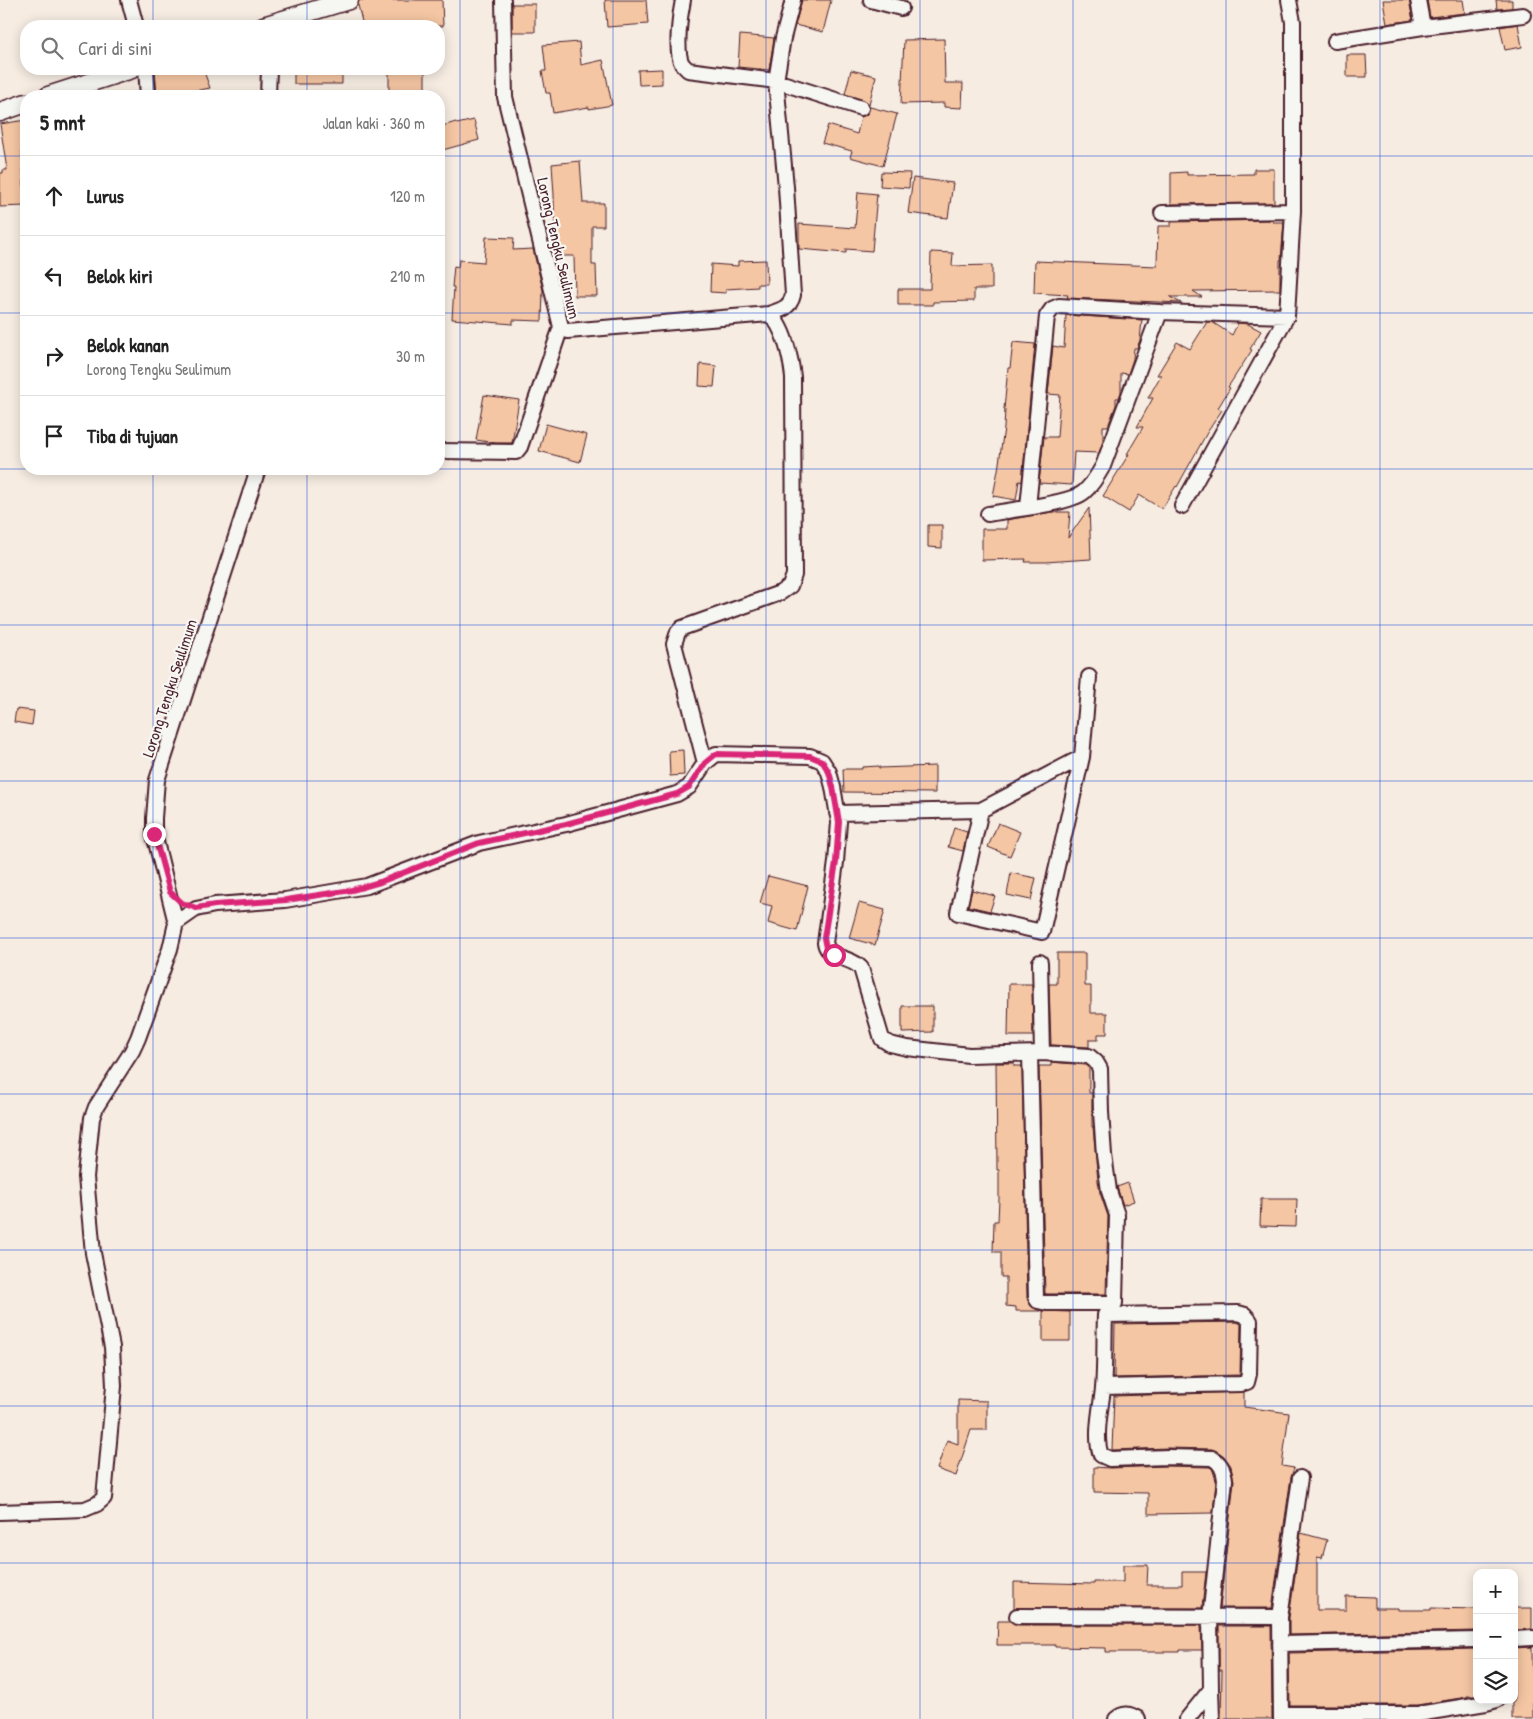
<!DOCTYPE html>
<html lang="id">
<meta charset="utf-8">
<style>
:root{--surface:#fff;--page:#f6f6f6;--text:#222;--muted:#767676;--line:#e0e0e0}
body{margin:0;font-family:"Patrick Hand",sans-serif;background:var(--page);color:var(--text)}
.controls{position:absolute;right:15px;bottom:15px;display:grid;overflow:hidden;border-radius:10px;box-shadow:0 2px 12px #0003}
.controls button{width:45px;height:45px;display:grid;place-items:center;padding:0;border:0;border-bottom:1px solid var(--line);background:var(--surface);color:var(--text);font:25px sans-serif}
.stop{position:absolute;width:15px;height:15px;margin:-11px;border:4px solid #db2777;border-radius:50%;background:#fff}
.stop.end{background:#db2777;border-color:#fff;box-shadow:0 1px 5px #0008}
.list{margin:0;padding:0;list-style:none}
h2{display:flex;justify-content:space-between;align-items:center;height:65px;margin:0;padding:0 20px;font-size:21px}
h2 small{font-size:16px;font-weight:400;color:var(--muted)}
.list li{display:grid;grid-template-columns:32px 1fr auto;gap:15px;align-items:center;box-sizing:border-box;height:80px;padding:0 20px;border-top:1px solid var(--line)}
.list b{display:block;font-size:19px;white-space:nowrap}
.list p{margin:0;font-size:16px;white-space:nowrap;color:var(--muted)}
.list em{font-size:16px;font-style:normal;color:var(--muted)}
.icon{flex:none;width:28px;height:28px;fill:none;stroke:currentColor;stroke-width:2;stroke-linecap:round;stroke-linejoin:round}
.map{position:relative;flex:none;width:1533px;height:1719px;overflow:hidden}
.search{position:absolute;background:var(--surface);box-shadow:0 2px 12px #0003;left:20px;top:20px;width:425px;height:55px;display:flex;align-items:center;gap:12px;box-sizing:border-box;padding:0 18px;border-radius:20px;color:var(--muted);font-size:19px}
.panel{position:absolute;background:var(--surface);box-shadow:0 2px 12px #0003;left:20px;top:90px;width:425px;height:385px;border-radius:20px}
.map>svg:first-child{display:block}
</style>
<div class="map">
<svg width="1533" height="1719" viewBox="0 0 1533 1719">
<rect width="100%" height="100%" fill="#f6ece2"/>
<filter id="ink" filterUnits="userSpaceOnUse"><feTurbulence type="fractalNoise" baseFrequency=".02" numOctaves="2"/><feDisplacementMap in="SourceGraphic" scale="10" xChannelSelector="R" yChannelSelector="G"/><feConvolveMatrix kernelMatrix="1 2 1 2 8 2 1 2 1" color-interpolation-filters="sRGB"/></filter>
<g filter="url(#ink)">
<path fill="#f4c6a3" stroke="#4a1f2b" d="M 359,0 L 442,0 L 443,26 L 363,26 L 358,5 Z
M 605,0 L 646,0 L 648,24 L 607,27 Z
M 802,0 L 831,0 L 823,32 L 795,25 Z
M 1383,0 L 1409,0 L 1413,20 L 1387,24 Z
M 1427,0 L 1463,0 L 1465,13 L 1430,17 Z
M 1496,0 L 1512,0 L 1512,8 L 1497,9 Z
M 512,4 L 535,4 L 535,32 L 512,32 Z
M 1518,24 L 1522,47 L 1505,50 L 1500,27 Z
M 740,35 L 774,38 L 769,70 L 738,67 Z
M 944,39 L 945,83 L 963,83 L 962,108 L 944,107 L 944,103 L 901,104 L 904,40 Z
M 579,42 L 581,65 L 603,60 L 612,105 L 589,109 L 589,107 L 553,113 L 550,93 L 546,93 L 542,71 L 546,71 L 543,45 Z
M 1347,55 L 1366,55 L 1367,77 L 1347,77 Z
M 155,69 L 203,69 L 210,88 L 179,94 L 179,96 L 157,96 Z
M 294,69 L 342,69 L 342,84 L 294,84 Z
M 389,69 L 425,69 L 425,91 L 406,91 L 406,96 L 389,96 Z
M 662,69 L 662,84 L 639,85 L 638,70 Z
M 851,70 L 876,76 L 869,104 L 864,100 L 845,94 Z
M 870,107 L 897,114 L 883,166 L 850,157 L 852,151 L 822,143 L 828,125 L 857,134 L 861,117 L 867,114 Z
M 26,120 L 26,150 L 22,151 L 25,206 L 0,207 L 0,173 L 3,173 L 3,170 L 7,170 L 0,124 Z
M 474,120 L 479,140 L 439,151 L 439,127 L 456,122 L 457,124 Z
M 580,161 L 583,203 L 604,203 L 604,226 L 592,226 L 592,265 L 596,265 L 597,296 L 575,296 L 574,256 L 555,256 L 554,195 L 552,164 Z
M 1254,169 L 1274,169 L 1274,203 L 1171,204 L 1171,173 L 1187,172 L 1187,175 L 1254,174 Z
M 881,172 L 910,173 L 909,188 L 880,186 Z
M 913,178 L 953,183 L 948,218 L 908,213 Z
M 858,192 L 877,194 L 872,251 L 846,249 L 846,253 L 799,249 L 799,224 L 855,228 Z
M 1273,220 L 1273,222 L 1284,222 L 1281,260 L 1280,260 L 1280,290 L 1193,291 L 1202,297 L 1170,297 L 1181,303 L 1067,298 L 1068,295 L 1034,293 L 1035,261 L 1157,266 L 1158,226 L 1171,226 L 1171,222 Z
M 486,237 L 514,238 L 513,250 L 533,249 L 543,290 L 542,321 L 513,320 L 513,324 L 452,319 L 454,287 L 452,287 L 454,266 L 458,267 L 459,260 L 484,262 Z
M 931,252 L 953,253 L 952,266 L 992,265 L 992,289 L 974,289 L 974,301 L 933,302 L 933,305 L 898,305 L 898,289 L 930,289 Z
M 766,260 L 767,284 L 758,284 L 758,287 L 726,289 L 726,293 L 710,292 L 711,264 L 738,266 L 738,261 Z
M 1066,315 L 1142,320 L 1140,340 L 1137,348 L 1134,348 L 1133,359 L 1128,374 L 1121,373 L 1121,392 L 1119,398 L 1116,398 L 1116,405 L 1108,426 L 1103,426 L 1103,441 L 1099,453 L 1074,452 L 1072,485 L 1039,483 L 1044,437 L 1057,437 L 1060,395 L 1048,394 L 1053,346 L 1064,348 Z
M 1207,322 L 1212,322 L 1232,335 L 1238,323 L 1248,324 L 1261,331 L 1250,349 L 1252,350 L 1228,387 L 1230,388 L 1218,408 L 1222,410 L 1208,431 L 1177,487 L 1176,486 L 1162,509 L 1139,495 L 1129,512 L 1103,496 L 1129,454 L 1127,454 L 1143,427 L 1137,427 L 1153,398 L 1148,398 L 1161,375 L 1157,375 L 1177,342 L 1190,349 Z
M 1013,342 L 1035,344 L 1022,482 L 1019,481 L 1016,500 L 993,496 L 998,470 L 1004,428 L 1005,409 L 1004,409 L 1008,368 L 1010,368 Z
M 700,364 L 716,366 L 714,387 L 699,386 Z
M 484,395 L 519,400 L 512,443 L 496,443 L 476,440 Z
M 546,424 L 587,435 L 580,462 L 539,451 Z
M 1089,508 L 1091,559 L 1045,562 L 1025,562 L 1026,559 L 982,560 L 982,529 L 1007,529 L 1007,520 L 1051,512 L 1070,512 L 1068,538 Z
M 928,525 L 942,525 L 942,548 L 928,547 Z
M 16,709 L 34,711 L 32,725 L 14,722 Z
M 683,750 L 684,775 L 670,776 L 669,751 Z
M 879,766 L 879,768 L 935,766 L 935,793 L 844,792 L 843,769 L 862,769 L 862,767 Z
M 998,823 L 1020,832 L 1010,856 L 988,847 Z
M 954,828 L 967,832 L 963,851 L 948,847 Z
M 1011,873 L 1036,878 L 1031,900 L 1007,895 Z
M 768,876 L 808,886 L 797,931 L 768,923 L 772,906 L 760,903 Z
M 972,890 L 995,896 L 990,911 L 968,906 Z
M 859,903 L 885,910 L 875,945 L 849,938 Z
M 1057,953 L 1085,953 L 1085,986 L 1091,986 L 1091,1013 L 1107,1013 L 1107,1034 L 1098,1034 L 1098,1040 L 1089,1040 L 1089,1047 L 1051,1045 L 1049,984 L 1057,984 Z
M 1009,984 L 1032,984 L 1033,1036 L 1008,1036 Z
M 902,1006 L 933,1006 L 933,1032 L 902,1033 Z
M 1051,1062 L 1086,1065 L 1089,1067 L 1089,1093 L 1092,1093 L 1092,1127 L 1093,1127 L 1098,1181 L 1100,1193 L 1108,1216 L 1106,1294 L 1045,1294 L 1039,1066 L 1051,1066 Z
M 996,1063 L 1014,1063 L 1014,1066 L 1022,1066 L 1027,1298 L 1031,1306 L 1041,1311 L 1016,1311 L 1016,1307 L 1006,1306 L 1006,1277 L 1001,1277 L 1001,1252 L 993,1252 L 994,1221 L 998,1221 L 999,1199 L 999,1170 L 997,1170 Z
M 1128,1183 L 1134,1201 L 1123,1205 L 1117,1187 Z
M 1261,1199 L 1297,1199 L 1296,1227 L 1260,1226 Z
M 1043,1311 L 1070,1312 L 1070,1341 L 1043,1341 Z
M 1237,1322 L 1241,1324 L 1240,1375 L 1114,1378 L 1115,1324 Z
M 1244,1392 L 1244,1407 L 1289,1413 L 1282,1466 L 1294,1468 L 1291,1477 L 1272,1608 L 1220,1608 L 1234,1481 L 1231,1466 L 1224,1456 L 1212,1449 L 1168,1448 L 1112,1450 L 1114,1396 Z
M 958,1400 L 987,1401 L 987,1430 L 971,1430 L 956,1476 L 937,1469 L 947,1440 L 958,1444 Z
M 1168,1466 L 1209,1467 L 1212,1468 L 1216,1480 L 1213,1513 L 1148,1514 L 1148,1493 L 1094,1492 L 1094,1467 L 1110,1468 Z
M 1301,1533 L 1327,1540 L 1322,1558 L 1317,1557 L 1317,1610 L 1346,1610 L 1346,1596 L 1375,1597 L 1375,1608 L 1398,1608 L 1398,1610 L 1431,1610 L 1431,1608 L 1477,1609 L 1477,1631 L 1289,1635 L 1289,1618 Z
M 1123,1565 L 1148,1565 L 1147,1585 L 1182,1585 L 1182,1572 L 1206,1572 L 1202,1608 L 1014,1608 L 1014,1582 L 1094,1584 L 1094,1582 L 1123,1582 Z
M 1514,1608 L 1532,1608 L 1532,1629 L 1514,1630 Z
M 998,1621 L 1010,1621 L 1017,1625 L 1201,1625 L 1202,1650 L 1180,1650 L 1180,1652 L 1106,1652 L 1106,1648 L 1055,1647 L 1055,1645 L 997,1645 Z
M 1219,1626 L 1271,1626 L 1272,1719 L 1221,1719 L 1222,1670 L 1219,1670 Z
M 1532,1647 L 1533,1719 L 1512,1719 L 1512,1702 L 1514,1702 L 1514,1648 Z
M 1477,1649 L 1477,1696 L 1467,1696 L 1467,1697 L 1417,1705 L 1290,1705 L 1289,1653 Z"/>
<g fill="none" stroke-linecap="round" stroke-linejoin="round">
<g stroke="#4a1f2b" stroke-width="18">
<path id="minor" d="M 129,0 L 136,26
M 683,0 C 680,14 675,51 682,64 C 684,66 686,68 688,70 L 776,81 L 861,108
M 871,0 L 901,8
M 1418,0 L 1423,27 L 1523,15
M 1335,41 L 1423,27
M 146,69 L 148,96
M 268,96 L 269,69
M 1162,213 L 1293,211
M 561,327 L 568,331 L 769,314 C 781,310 790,308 793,295 L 786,187 L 776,81 L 783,38 L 793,0
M 439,451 L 516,452 L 520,447 L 561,327 L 505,97 L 503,0
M 1182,506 L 1287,316 L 1293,211 L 1293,22 L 1289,0
M 1028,507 L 1047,316 L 1052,309 L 1059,306 L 1160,312
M 988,514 C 1009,510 1070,504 1084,492 C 1092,485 1098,475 1103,466 L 1160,312 L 1287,316
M 705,763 L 674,644 L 678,632 L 682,628 L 780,593 L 790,586 L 794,575 L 793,377 C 791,359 784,325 769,314
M 981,810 L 958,913 L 1042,932 L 1082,757
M 837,813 L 981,810 L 1082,757 L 1089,677
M 176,923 L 154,834 L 154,818 L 157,780 L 258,469
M 1040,962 L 1042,1053
M 1030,1054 L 1036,1298 L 1038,1301 L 1047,1303 L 1115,1303
M 1103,1387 L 1241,1384 L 1247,1382 L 1249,1374 L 1250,1321 L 1245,1315 L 1238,1313 L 1105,1315
M 0,1512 L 85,1509 L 97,1504 L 104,1498 L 114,1386 L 112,1347 L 93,1253 L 86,1177 L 92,1118 L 96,1107 L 132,1051 L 138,1038 L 170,949 L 176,923 L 196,909 L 215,905 L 285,900 L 367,886 L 479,843 L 566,824 L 677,794 L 689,787 L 705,763 L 716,754 L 810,756 L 822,761 L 829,772 L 833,787 L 839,822 L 836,862 L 825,943 C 829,960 850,956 861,968 L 882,1039 L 890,1044 L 907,1048 L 969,1055 L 1042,1053 L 1089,1056 L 1096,1062 L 1100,1069 L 1101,1112 L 1104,1155 L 1109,1191 L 1117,1215 L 1115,1303 L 1105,1315 C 1104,1340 1105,1365 1103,1389 C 1101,1407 1094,1438 1101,1455 L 1110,1459 L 1168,1457 L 1212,1458 C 1221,1463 1224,1470 1225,1480 L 1210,1618 L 1211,1689 L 1187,1719
M 1017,1616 L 1280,1617
M 1514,1639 L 1533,1638
M 1280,1644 L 1477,1640
M 1211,1689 L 1212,1719
M 1281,1714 L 1418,1714 L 1486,1703 L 1497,1700
M 1116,1719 C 1124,1712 1130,1714 1138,1719
M 1281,1719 L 1280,1617 L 1300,1478"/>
</g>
<g stroke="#4a1f2b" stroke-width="21">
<path id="tertiary" d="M 263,26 L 349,0
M 48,96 L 132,69
M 0,112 L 26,103"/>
</g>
<use href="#minor" stroke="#f6f6f2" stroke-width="14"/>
<use href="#tertiary" stroke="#f6f6f2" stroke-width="18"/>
</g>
</g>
<g fill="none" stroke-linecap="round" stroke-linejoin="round" filter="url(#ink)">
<path stroke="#db2777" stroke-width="6" d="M 154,834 L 170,892 L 182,903 L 196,908 L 215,905 L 286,900 L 352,890 L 380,882 L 479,843 L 566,824 L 677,794 L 689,787 L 705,763 L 716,754 L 810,756 L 822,761 L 829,772 L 833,787 L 839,822 L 836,862 L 824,938 L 826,948 L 834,955"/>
</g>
<path fill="none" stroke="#1d4ed8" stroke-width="1" stroke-opacity="0.55" d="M 153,0 L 153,26M 307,0 L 307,26M 460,0 L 460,1719M 613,0 L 613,1719M 766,0 L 766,1719M 920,0 L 920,1719M 1073,0 L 1073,1719M 1226,0 L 1226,1719M 1380,0 L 1380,1719M 153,69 L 153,96M 307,69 L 307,96M 0,156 L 26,156M 439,156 L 1533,156M 0,313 L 26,313M 439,313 L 1533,313M 0,469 L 1533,469M 153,469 L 153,1719M 307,469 L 307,1719M 0,625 L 1533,625M 0,781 L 1533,781M 0,938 L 1533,938M 0,1094 L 1533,1094M 0,1250 L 1533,1250M 0,1406 L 1533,1406M 0,1563 L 1533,1563"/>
<g text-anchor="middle" stroke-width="4.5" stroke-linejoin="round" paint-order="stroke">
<g font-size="16" fill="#4a1f2b" stroke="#f6f6f2">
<text transform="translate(559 248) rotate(77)" y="6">Lorong Tengku Seulimum</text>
<text transform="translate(169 688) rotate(-72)" y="6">Lorong Tengku Seulimum</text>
</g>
</g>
</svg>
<div class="controls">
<button>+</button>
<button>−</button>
<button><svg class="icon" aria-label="layers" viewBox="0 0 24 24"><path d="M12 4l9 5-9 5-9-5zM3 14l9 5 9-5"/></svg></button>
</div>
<div class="stop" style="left:834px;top:955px"></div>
<div class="stop end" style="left:154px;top:834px"></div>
<div class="search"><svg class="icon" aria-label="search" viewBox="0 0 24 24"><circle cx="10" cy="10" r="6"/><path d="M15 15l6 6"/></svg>Cari di sini</div>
<section class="panel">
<h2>5 mnt<small>Jalan kaki · 360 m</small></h2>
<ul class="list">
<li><svg class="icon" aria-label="ahead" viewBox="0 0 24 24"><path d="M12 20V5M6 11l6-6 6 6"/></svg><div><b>Lurus</b></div><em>120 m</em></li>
<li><svg class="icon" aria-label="left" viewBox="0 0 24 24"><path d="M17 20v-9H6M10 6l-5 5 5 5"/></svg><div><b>Belok kiri</b></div><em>210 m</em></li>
<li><svg class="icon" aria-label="right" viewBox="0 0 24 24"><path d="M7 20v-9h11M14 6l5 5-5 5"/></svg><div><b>Belok kanan</b><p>Lorong Tengku Seulimum</p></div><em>30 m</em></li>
<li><svg class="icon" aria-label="arrive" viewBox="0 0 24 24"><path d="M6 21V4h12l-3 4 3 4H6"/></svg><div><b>Tiba di tujuan</b></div></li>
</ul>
</section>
</div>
